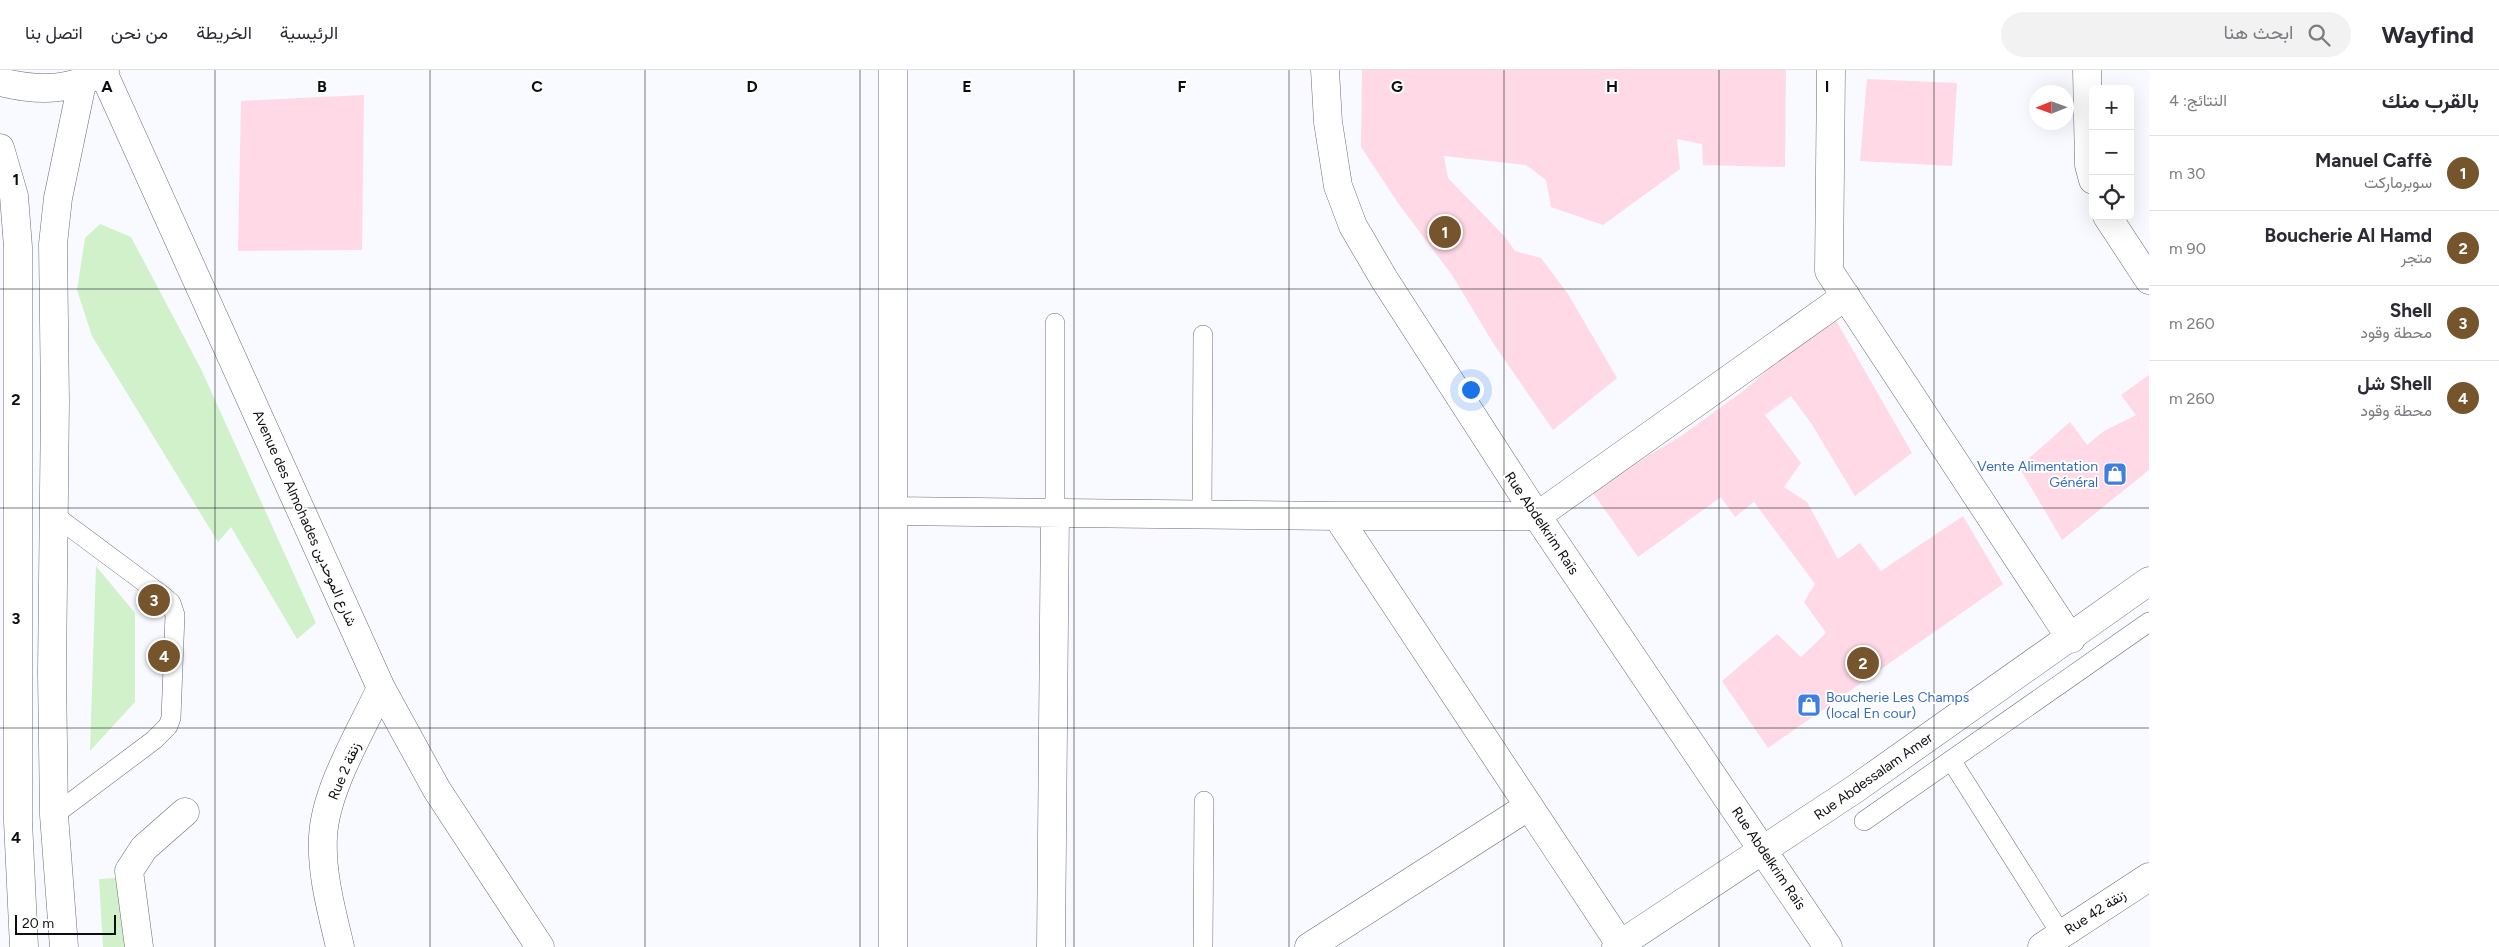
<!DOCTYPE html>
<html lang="ar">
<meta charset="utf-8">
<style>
:root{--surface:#fff;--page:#f2f2f3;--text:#2b2b33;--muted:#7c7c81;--line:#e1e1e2;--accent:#76542c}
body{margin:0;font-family:Figtree,Vazirmatn,sans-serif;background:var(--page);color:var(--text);direction:rtl}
.controls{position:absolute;right:15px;top:15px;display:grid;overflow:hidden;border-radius:8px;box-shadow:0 5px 20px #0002}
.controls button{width:45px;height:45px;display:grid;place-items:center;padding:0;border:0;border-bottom:1px solid var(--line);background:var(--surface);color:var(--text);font:25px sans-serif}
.compass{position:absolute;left:2029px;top:15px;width:45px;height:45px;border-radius:50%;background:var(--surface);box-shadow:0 5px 20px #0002;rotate:269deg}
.scale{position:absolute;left:15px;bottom:12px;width:101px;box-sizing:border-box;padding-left:5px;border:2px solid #0d0e12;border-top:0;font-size:14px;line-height:18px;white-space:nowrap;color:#0d0e12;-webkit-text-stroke:4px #fff;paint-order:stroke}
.you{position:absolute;left:1470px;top:319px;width:18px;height:18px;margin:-12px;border:4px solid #fff;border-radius:50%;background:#1a73e8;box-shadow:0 0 0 8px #1a73e833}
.badge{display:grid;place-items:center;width:32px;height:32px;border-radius:50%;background:var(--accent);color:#fff;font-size:16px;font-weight:700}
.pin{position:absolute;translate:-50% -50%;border:2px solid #fff;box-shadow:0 1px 5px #0006}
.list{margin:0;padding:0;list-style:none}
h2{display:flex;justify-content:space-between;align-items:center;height:65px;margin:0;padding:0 20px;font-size:21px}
h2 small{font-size:16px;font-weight:400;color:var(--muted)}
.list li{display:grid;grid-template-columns:32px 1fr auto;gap:15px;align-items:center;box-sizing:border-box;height:75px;padding:0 20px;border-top:1px solid var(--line)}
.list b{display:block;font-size:19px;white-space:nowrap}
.list p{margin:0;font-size:16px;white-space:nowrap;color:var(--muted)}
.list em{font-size:16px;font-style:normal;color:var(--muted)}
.icon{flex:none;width:28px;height:28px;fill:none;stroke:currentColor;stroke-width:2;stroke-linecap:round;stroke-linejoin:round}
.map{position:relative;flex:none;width:2149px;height:877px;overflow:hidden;direction:ltr}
header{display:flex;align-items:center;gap:30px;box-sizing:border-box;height:70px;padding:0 25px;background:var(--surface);border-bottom:1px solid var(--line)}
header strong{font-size:24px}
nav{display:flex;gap:28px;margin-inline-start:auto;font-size:18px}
.search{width:350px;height:45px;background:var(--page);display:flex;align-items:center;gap:12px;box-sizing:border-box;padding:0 18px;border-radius:28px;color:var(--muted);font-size:19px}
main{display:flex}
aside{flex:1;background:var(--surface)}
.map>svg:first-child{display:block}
</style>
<header>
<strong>Wayfind</strong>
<div class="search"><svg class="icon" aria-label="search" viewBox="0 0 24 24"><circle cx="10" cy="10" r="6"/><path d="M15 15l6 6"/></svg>ابحث هنا</div>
<nav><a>الرئيسية</a><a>الخريطة</a><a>من نحن</a><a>اتصل بنا</a></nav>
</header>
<main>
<aside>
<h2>بالقرب منك<small>النتائج: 4</small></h2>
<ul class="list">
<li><span class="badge">1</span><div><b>Manuel Caffè</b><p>سوبرماركت</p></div><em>30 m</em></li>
<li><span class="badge">2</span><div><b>Boucherie Al Hamd</b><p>متجر</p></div><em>90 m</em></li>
<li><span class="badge">3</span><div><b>Shell</b><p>محطة وقود</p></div><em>260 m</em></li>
<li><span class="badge">4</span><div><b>Shell شل</b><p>محطة وقود</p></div><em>260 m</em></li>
</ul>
</aside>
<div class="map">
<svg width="2149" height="877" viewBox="0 0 2149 877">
<rect width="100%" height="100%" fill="#f8faff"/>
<path fill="#d1f1cb" d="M 100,154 L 131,167 L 201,299 L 316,553 L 297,569 L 231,457 L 218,472 L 92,266 L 77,220 L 85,168 Z
M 96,496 L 135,543 L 135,632 L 90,681 Z
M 115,808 L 126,877 L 103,877 L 99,809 Z"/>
<path fill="#ffd9e5" d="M 1362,0 L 1786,0 L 1785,97 L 1703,95 L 1702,74 L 1677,69 L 1680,99 L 1603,155 L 1551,137 L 1546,110 L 1526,95 L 1444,86 L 1448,108 L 1505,167 L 1515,181 L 1541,188 L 1568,224 L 1617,308 L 1553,360 L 1493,273 L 1452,205 L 1398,133 L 1361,77 Z
M 1867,9 L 1957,13 L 1952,96 L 1860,91 Z
M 364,25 L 362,180 L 238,181 L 241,31 Z
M 1831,242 L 1912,383 L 1855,426 L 1811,353 L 1791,326 L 1765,345 L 1801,393 L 1784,417 L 1807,432 L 1838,489 L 1860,473 L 1881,501 L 1963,446 L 2003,514 L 1768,678 L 1722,611 L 1777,564 L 1801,587 L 1826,563 L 1804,532 L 1815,514 L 1754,432 L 1735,447 L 1721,427 L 1638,487 L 1591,420 L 1681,366 L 1746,319 Z
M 2149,305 L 2149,400 L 2062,470 L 2019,397 L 2070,352 L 2087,375 L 2104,361 L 2136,345 L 2121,325 Z"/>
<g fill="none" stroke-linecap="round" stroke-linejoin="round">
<g stroke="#696d77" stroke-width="20">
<path id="lane" d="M 1055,442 L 1055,253
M 1202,444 L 1203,265
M 1951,690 L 2061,864
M 54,745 L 154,670 L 168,656 L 171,648 L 175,545 L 171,533 L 163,526 L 54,445
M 1864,751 L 2149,552
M 1203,877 L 1204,731"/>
</g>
<g stroke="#696d77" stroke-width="29">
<path id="street" d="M 1325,0 L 1328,52 L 1338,116 L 1353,156 L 1384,209 L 1537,446 L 1828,877
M 1831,0 L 1829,201 L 2071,569
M 2087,0 L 2089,95 L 2093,110
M 103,2 L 381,618 L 437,720 L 540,877
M 2107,146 L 2149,210
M 893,441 L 1337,446 L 1537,446 L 1846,226
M 1337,446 L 1620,874
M 139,877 L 129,801 L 144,778 L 185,742
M 340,877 C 332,842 321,804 323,767 C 325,720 361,661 381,618
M 893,877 L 893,0
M 1051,877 L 1055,442
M 1309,877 L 1529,736
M 1616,877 L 1855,719 L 2149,511
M 2042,877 L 2149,807"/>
</g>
<g stroke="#696d77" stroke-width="29">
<path id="primary" d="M 0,10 L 5,13 C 40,21 74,21 105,0
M 0,78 L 14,126 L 18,177 L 18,751 L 24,877
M 64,877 L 54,745 L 52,603 L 55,331 L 53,174 L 58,128 L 82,13"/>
</g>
<use href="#lane" stroke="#fff" stroke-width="19"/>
<use href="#street" stroke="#fff" stroke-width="28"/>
<use href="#primary" stroke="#fff" stroke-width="28"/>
</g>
<path fill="none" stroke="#0d0e12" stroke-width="1" stroke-opacity="0.55" d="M 215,0 L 215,877M 430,0 L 430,877M 645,0 L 645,877M 860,0 L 860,877M 1074,0 L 1074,877M 1289,0 L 1289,877M 1504,0 L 1504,877M 1719,0 L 1719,877M 1934,0 L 1934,877M 0,219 L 2149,219M 0,438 L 2149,438M 0,658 L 2149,658"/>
<defs>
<g id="shop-square" transform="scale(1.25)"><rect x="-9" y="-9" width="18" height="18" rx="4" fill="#3f7fe0" stroke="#fff"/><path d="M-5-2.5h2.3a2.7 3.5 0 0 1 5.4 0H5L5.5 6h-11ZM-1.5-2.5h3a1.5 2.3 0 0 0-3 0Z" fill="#fff"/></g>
</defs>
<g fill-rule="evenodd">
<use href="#shop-square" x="2115" y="404"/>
<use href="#shop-square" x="1809" y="635"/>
</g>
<g text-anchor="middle" stroke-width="4" stroke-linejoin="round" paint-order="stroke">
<g font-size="14" fill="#366cbe" stroke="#fff" text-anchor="end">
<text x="2098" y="401">Vente Alimentation<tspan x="2098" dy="16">Général</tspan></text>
<text x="1826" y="632" text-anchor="start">Boucherie Les Champs<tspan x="1826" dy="16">(local En cour)</tspan></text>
</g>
<g font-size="14" fill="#0d0e12" stroke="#fff">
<text transform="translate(305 448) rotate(66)" y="5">Avenue des Almohades شارع الموحدين</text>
<text transform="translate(1542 453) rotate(56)" y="5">Rue Abdelkrim Raïs</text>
<text transform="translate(344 701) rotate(-67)" y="5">Rue 2 زنقة</text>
<text transform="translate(1873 706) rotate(-35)" y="5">Rue Abdessalam Amer</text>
<text transform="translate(1769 788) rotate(56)" y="5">Rue Abdelkrim Raïs</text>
<text transform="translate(2095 842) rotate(-33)" y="5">Rue 42 زنقة</text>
</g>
</g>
<g font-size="16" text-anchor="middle" font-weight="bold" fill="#0d0e12" stroke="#fff" stroke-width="4" stroke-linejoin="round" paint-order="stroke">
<text x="107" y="22">A</text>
<text x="322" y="22">B</text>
<text x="537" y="22">C</text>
<text x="752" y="22">D</text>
<text x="967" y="22">E</text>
<text x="1182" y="22">F</text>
<text x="1397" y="22">G</text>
<text x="1612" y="22">H</text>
<text x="1827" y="22">I</text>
<text x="16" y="115">1</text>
<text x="16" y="335">2</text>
<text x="16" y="554">3</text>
<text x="16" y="773">4</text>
</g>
</svg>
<div class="controls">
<button>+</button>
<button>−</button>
<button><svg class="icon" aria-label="locate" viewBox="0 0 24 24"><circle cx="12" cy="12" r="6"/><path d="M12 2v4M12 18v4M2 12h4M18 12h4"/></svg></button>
</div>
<svg class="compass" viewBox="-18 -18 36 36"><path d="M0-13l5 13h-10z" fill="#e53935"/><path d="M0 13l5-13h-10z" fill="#7c7c81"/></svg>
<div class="scale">20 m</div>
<div class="you"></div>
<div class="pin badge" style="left:1445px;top:162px">1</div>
<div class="pin badge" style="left:1863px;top:593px">2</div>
<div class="pin badge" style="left:154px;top:530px">3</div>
<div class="pin badge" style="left:164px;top:586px">4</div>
</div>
</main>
